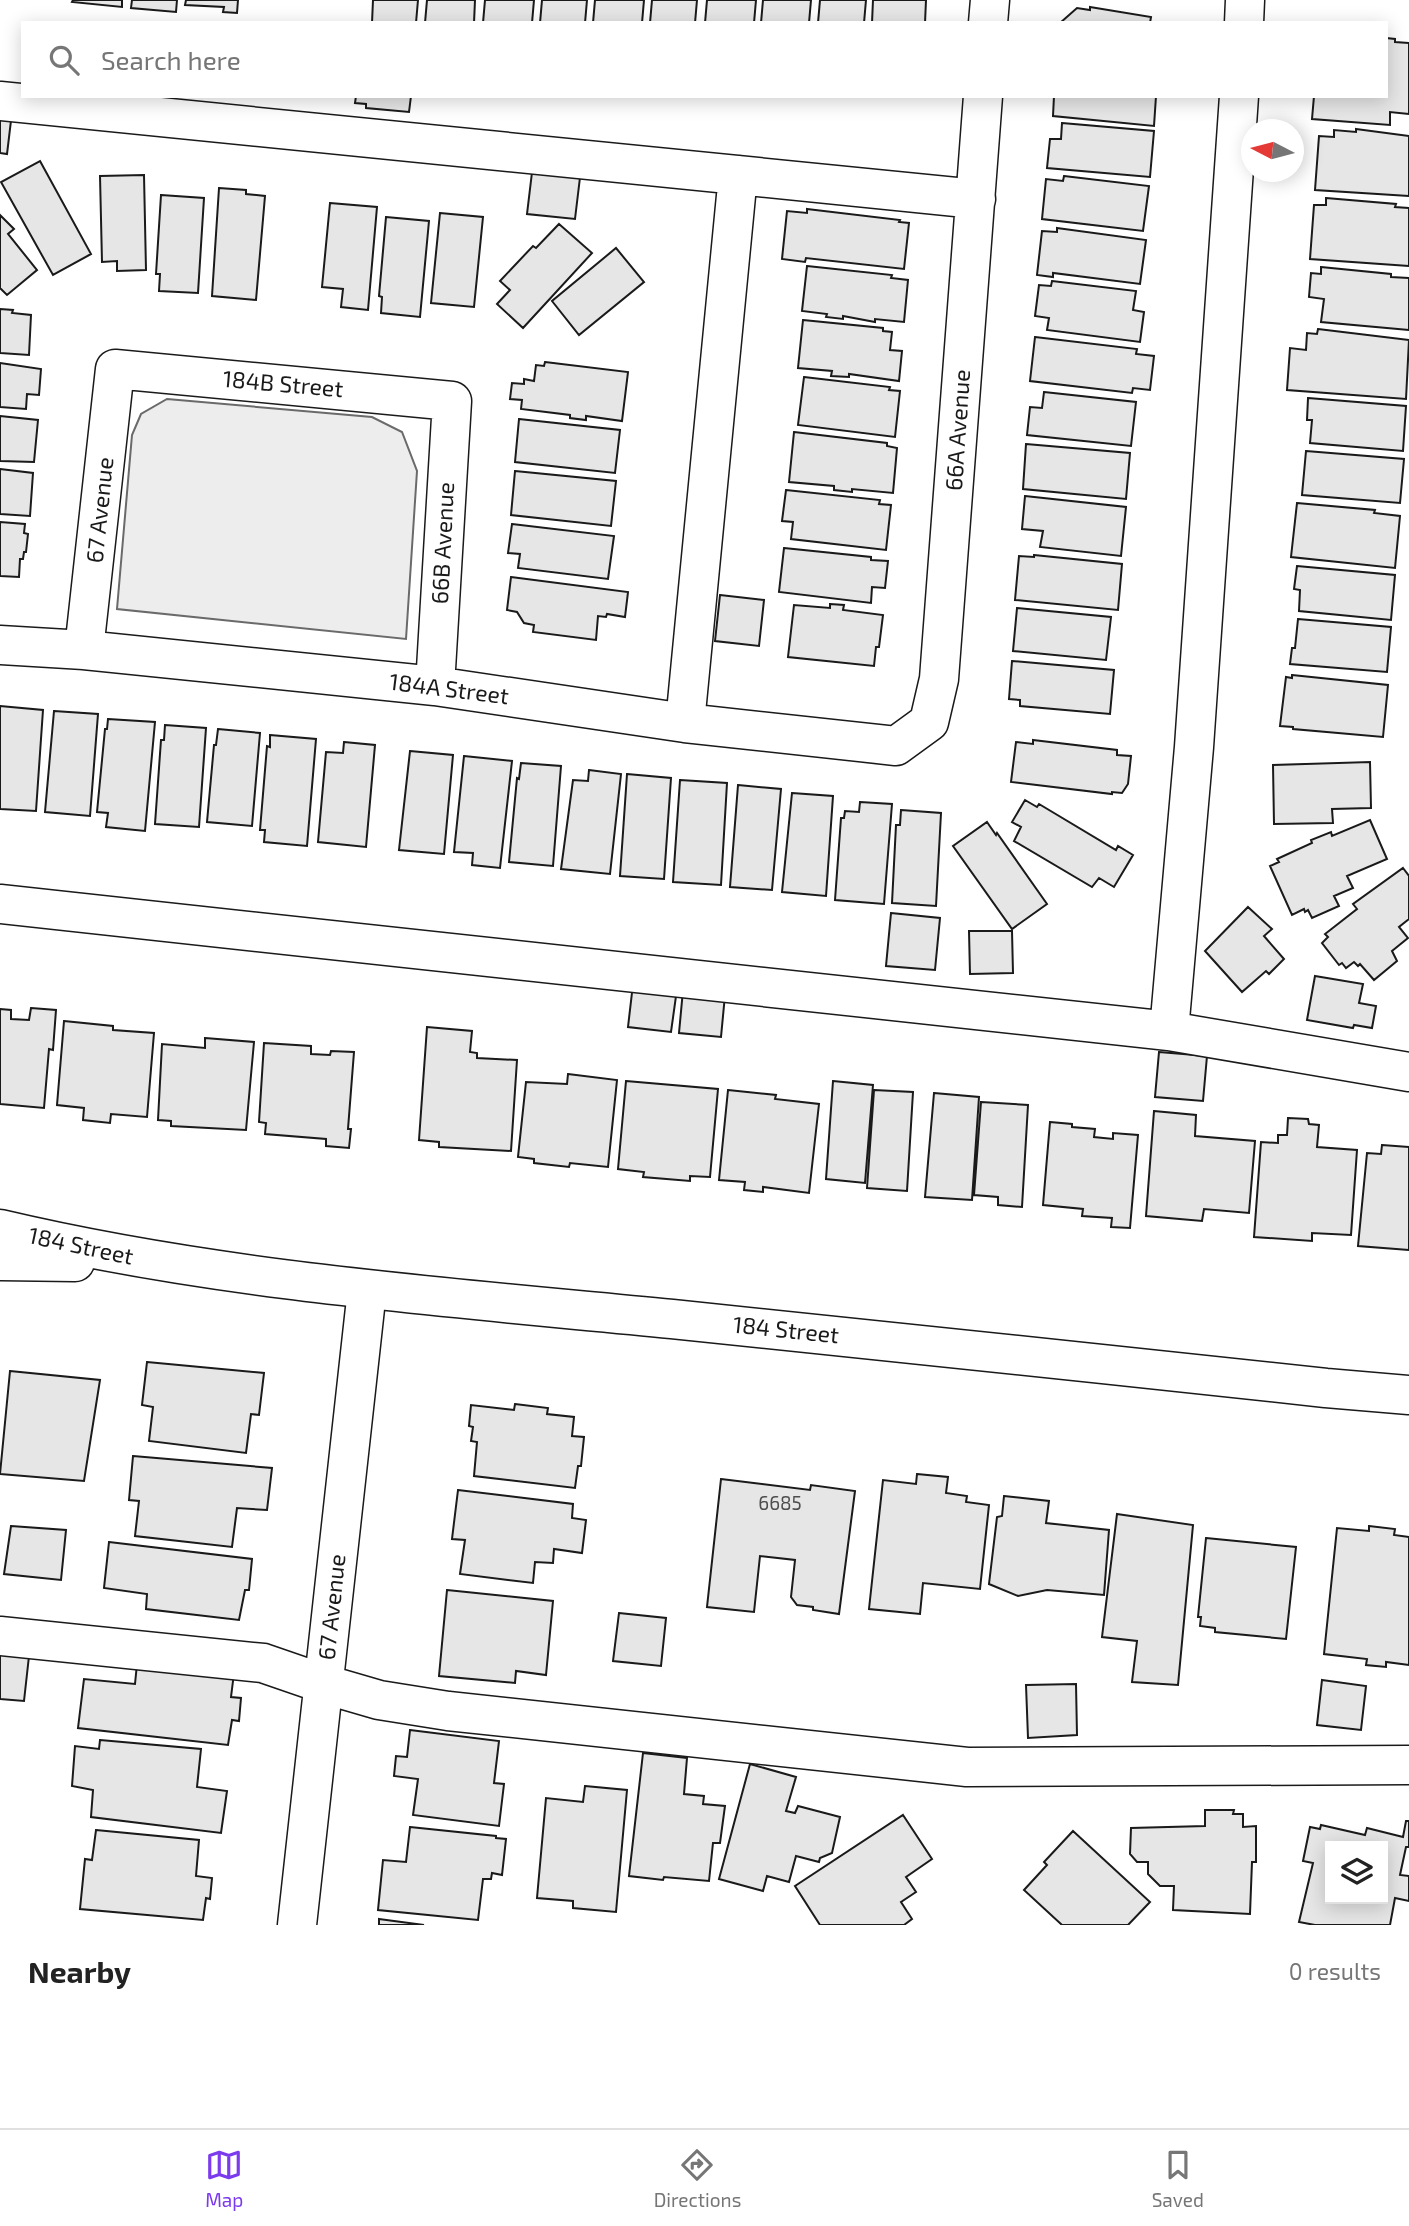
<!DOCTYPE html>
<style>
:root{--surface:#fff;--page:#f2f2f2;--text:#222;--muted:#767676;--line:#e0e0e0;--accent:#7c3aed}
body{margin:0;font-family:"Exo 2",sans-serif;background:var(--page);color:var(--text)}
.controls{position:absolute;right:21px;bottom:21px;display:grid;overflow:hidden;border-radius:0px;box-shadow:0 4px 18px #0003}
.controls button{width:63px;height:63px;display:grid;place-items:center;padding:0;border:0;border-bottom:2px solid var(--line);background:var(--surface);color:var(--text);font:35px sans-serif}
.compass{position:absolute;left:1241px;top:119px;width:63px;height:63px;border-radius:50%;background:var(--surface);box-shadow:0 4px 18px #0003;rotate:276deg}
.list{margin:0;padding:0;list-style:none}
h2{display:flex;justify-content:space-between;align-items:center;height:91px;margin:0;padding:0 28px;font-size:30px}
h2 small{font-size:23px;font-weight:400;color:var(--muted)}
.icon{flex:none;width:38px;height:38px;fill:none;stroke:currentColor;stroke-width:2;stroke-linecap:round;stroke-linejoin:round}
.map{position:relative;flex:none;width:1409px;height:1925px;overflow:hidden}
.search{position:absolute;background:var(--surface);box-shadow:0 4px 18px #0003;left:21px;right:21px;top:21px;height:77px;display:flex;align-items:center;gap:18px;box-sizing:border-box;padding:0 24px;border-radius:0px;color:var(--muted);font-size:26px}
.sheet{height:203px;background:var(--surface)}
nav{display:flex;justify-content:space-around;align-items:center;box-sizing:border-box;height:98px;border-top:2px solid var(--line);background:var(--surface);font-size:19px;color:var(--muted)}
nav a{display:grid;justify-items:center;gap:4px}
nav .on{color:var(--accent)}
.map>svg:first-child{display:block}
</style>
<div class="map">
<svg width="1409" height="1925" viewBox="0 0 1409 1925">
<rect width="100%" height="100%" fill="#fff"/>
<path fill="#ededed" stroke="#6a6a6a" stroke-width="2" d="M 167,399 L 372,417 L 402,432 L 417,471 L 406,639 L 117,609 L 132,435 L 141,414 Z"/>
<path fill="#e6e6e6" stroke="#1a1a1a" stroke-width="2" fill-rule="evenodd" d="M 73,0 L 122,0 L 122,7 L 72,2 Z
M 132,0 L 177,0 L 176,12 L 131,8 Z
M 186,0 L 238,0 L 237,13 L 223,12 L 224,7 L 185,5 Z
M 373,0 L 418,0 L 416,23 L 372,23 Z
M 427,0 L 475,0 L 474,23 L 425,23 Z
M 485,0 L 534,0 L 532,23 L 483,23 Z
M 542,0 L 587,0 L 585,23 L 540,23 Z
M 595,0 L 644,0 L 642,23 L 593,23 Z
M 652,0 L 697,0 L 695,23 L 650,23 Z
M 707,0 L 756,0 L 754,23 L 705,23 Z
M 763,0 L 811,0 L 809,23 L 761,23 Z
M 820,0 L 866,0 L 864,23 L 818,23 Z
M 873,0 L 926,0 L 925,23 L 872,23 Z
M 1090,7 L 1151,17 L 1150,23 L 1060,23 L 1077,8 L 1090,10 Z
M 1386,38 L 1395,39 L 1395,42 L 1409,43 L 1409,114 L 1390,112 L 1390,125 L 1312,119 L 1314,96 L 1386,96 Z
M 356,96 L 411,96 L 409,112 L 366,108 L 366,104 L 355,103 Z
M 1054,96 L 1156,96 L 1154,126 L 1053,116 Z
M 0,110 L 12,112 L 7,154 L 0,153 Z
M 1062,123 L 1154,131 L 1150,177 L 1047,168 L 1050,139 L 1061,139 Z
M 1356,129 L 1409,136 L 1409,196 L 1315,190 L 1319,136 L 1334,137 L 1334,130 L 1356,132 Z
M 40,161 L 91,254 L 53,275 L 1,182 Z
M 533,164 L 581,169 L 575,219 L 527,214 Z
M 144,175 L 146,270 L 117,271 L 117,261 L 102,262 L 100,176 Z
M 1064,176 L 1149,186 L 1143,231 L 1042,219 L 1046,179 L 1063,181 Z
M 219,188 L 246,190 L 246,194 L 265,196 L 256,300 L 212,296 Z
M 161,195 L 204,198 L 198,293 L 159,291 L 160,274 L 156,274 Z
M 1326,198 L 1396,204 L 1395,207 L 1409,208 L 1409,266 L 1310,259 L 1314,205 L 1326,205 Z
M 330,203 L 377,207 L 368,310 L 341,307 L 343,289 L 322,287 Z
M 807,209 L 900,220 L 899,222 L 909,223 L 904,269 L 806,258 L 805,262 L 782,259 L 787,211 L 807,213 Z
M 440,213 L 483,217 L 474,307 L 431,303 Z
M 0,215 L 14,229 L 8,234 L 37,270 L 7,295 L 0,288 Z
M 386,217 L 429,221 L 420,317 L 381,313 L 382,297 L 379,296 Z
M 559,224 L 592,253 L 523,328 L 497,304 L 510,290 L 500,281 L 533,246 L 536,248 Z
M 1057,228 L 1146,240 L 1140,284 L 1053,273 L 1053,277 L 1037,275 L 1042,231 L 1057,232 Z
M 616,248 L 644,282 L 579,335 L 552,301 Z
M 807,266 L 892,275 L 891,278 L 908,280 L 904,322 L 875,319 L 875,322 L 843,316 L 843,319 L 826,317 L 827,314 L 802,311 Z
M 1321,267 L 1391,274 L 1391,277 L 1409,278 L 1409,330 L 1321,322 L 1324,299 L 1309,297 L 1311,273 L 1321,274 Z
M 1052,281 L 1136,291 L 1133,310 L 1144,312 L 1140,342 L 1047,330 L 1049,318 L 1035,316 L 1039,285 L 1051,286 Z
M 0,309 L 13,310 L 12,313 L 31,315 L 29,355 L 0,353 Z
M 803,320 L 883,328 L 883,331 L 892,332 L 890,350 L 902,351 L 899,381 L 849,374 L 849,377 L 831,376 L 832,371 L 798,368 Z
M 1318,329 L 1409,340 L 1406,399 L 1287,390 L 1290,348 L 1306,350 L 1307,333 L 1317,334 Z
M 1035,337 L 1137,349 L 1136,354 L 1154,356 L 1150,390 L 1133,388 L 1132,393 L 1030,381 Z
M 545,362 L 628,372 L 622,421 L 586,416 L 586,420 L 570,418 L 570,415 L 521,409 L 522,400 L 510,399 L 512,383 L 524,384 L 524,379 L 534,381 L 536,365 L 544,366 Z
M 0,363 L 41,369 L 39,395 L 27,394 L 26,409 L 0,407 Z
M 804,377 L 890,387 L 889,390 L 900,391 L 895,437 L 798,425 Z
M 1044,392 L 1136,402 L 1131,446 L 1027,435 L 1030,407 L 1042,408 Z
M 1308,398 L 1406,406 L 1403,451 L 1310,443 L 1312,420 L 1307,420 Z
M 0,416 L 38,420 L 34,462 L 0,461 Z
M 519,419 L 620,430 L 615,473 L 515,462 Z
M 794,432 L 887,443 L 887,446 L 897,448 L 893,493 L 852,489 L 852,492 L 834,490 L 834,486 L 789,482 Z
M 1026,444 L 1130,453 L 1126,499 L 1023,489 Z
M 1306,451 L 1404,459 L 1400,503 L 1302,495 Z
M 0,469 L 33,473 L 30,516 L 0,514 Z
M 515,471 L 616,481 L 611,526 L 511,515 Z
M 786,490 L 880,500 L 879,504 L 891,505 L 886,550 L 791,539 L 793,522 L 782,521 Z
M 1025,496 L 1126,507 L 1121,556 L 1040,547 L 1043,531 L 1022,529 Z
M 1297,503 L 1375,510 L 1374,513 L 1400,516 L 1395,568 L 1291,557 Z
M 0,522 L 25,524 L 24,533 L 28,534 L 26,552 L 24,552 L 23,559 L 20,559 L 19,577 L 0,576 Z
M 512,524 L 614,536 L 608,579 L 518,568 L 520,554 L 508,553 Z
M 784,548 L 871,557 L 871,560 L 888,561 L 885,588 L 872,587 L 871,603 L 779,592 Z
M 1034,555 L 1122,564 L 1118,610 L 1015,600 L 1019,556 L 1034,557 Z
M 1297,566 L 1395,575 L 1391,620 L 1299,611 L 1300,590 L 1294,589 Z
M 511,577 L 628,592 L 625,617 L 607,614 L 606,617 L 598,616 L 596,640 L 533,632 L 534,625 L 524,623 L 517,612 L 507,610 Z
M 720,595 L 764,600 L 759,646 L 715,641 Z
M 830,604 L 844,605 L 843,610 L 883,615 L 879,647 L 876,647 L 874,666 L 788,657 L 794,605 L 830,608 Z
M 1017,608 L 1111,617 L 1106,660 L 1013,651 Z
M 1298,619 L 1391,627 L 1387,672 L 1290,664 L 1292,648 L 1295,648 Z
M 1012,661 L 1114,670 L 1110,714 L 1020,706 L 1020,700 L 1009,699 Z
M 1292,675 L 1388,685 L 1383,737 L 1293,729 L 1293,727 L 1280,726 L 1286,677 L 1292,678 Z
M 0,706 L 43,710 L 36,811 L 0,809 Z
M 54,711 L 98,714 L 90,816 L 45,812 Z
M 108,719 L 155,722 L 145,831 L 106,827 L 108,813 L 97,812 L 105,729 L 107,729 Z
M 165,725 L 206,728 L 199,827 L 155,824 L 161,740 L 164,740 Z
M 218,729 L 260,733 L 252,826 L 207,822 L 214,745 L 216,745 Z
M 270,735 L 316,739 L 307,846 L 264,842 L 265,830 L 260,830 L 267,746 L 270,747 Z
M 1033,740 L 1117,750 L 1117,755 L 1131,756 L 1128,784 L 1122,793 L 1112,792 L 1112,794 L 1011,782 L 1016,742 L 1033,744 Z
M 344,742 L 375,745 L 366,847 L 318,842 L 326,752 L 343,753 Z
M 410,751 L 453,755 L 444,854 L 399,850 Z
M 464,756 L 512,761 L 500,868 L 472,865 L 473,853 L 454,852 Z
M 1370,762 L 1371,808 L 1332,809 L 1333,823 L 1274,824 L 1273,765 Z
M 521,763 L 561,766 L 553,866 L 509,862 L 517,778 L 519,779 Z
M 589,770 L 621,774 L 610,874 L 561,869 L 573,780 L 588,781 Z
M 627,774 L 671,778 L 664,879 L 620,876 Z
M 680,780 L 727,783 L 721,885 L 673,882 Z
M 738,785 L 781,789 L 772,890 L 730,887 Z
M 792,793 L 833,796 L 826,896 L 782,892 Z
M 1025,800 L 1037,807 L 1039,804 L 1116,850 L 1118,846 L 1133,855 L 1114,887 L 1099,878 L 1092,887 L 1014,841 L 1021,827 L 1012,822 Z
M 860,802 L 892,804 L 884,904 L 835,900 L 841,818 L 844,818 L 845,811 L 859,812 Z
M 901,810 L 941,813 L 936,906 L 892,903 L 896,825 L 900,825 Z
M 1370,820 L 1387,859 L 1347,876 L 1353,888 L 1334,896 L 1339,906 L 1312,918 L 1308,910 L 1305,912 L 1304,909 L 1292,915 L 1270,866 L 1279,862 L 1277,859 L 1312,843 L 1311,840 L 1331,832 L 1332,836 Z
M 987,822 L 996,835 L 997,833 L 1047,904 L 1012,929 L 953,846 Z
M 1403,868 L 1409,876 L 1409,919 L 1399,927 L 1408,938 L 1392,951 L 1397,961 L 1374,980 L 1360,964 L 1358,966 L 1354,962 L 1346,968 L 1342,963 L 1339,965 L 1322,943 L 1328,937 L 1325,934 L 1357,909 L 1353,904 Z
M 1248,907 L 1272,929 L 1264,936 L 1284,959 L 1269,974 L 1266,971 L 1242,992 L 1205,951 Z
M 891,913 L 940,918 L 935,970 L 886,966 Z
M 969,931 L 1012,931 L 1013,973 L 970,974 Z
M 1315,976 L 1363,984 L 1359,1003 L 1376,1006 L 1372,1028 L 1354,1025 L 1353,1028 L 1307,1020 Z
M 633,984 L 677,989 L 671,1032 L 628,1027 Z
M 683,990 L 725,995 L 721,1037 L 679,1033 Z
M 31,1008 L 56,1010 L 53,1050 L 49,1049 L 44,1108 L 0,1104 L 0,1009 L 11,1010 L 11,1019 L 29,1020 Z
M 64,1021 L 113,1026 L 113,1030 L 154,1033 L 147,1117 L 111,1114 L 110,1123 L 83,1120 L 84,1108 L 57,1105 Z
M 427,1027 L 472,1031 L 470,1052 L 477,1053 L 477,1058 L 517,1060 L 511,1151 L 439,1147 L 439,1142 L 419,1140 Z
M 205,1038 L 254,1042 L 246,1130 L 171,1126 L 171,1121 L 158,1120 L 162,1044 L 205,1048 Z
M 264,1043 L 311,1046 L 311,1054 L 330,1055 L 331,1051 L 354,1052 L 348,1129 L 351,1129 L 349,1148 L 326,1146 L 326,1139 L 265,1134 L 266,1123 L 259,1122 Z
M 1159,1052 L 1207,1056 L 1203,1101 L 1155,1097 Z
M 568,1074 L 617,1080 L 608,1167 L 570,1163 L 569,1167 L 534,1163 L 534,1159 L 518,1157 L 526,1082 L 567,1084 Z
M 626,1081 L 718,1089 L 710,1177 L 690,1176 L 690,1181 L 643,1177 L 644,1172 L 618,1169 Z
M 833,1081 L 873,1085 L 865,1183 L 826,1179 Z
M 728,1090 L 776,1095 L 775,1099 L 819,1104 L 809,1193 L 763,1187 L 763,1192 L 744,1190 L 745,1182 L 719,1180 Z
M 874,1090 L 913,1092 L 907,1191 L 867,1188 Z
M 934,1093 L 979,1097 L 972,1200 L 925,1197 Z
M 981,1102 L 1028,1105 L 1022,1207 L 998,1205 L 998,1197 L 974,1195 Z
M 1154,1111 L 1196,1115 L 1195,1136 L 1255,1141 L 1249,1213 L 1204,1209 L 1202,1221 L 1146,1216 Z
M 1288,1118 L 1308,1119 L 1309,1124 L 1319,1125 L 1317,1147 L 1357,1150 L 1351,1235 L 1312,1233 L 1312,1241 L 1254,1237 L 1261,1142 L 1278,1143 L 1278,1135 L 1287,1135 Z
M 1050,1122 L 1072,1124 L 1072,1127 L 1095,1129 L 1094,1137 L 1113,1139 L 1113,1133 L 1138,1135 L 1130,1228 L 1111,1227 L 1112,1218 L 1082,1216 L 1083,1209 L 1043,1205 Z
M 1382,1145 L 1409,1147 L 1409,1250 L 1358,1246 L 1367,1153 L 1381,1154 Z
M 147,1362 L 264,1373 L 259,1415 L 251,1414 L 246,1453 L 149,1441 L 153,1407 L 142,1405 Z
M 10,1371 L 100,1380 L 84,1481 L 0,1474 Z
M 515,1404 L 548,1408 L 547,1414 L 574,1417 L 572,1436 L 584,1437 L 581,1466 L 578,1466 L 575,1488 L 474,1476 L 477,1442 L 471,1441 L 473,1427 L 469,1426 L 471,1405 L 514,1410 Z
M 133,1456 L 272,1468 L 267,1510 L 237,1508 L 232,1547 L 135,1536 L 139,1501 L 129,1500 Z
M 917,1474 L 948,1477 L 946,1493 L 967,1496 L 966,1502 L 989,1505 L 980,1589 L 923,1583 L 920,1614 L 869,1609 L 883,1480 L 916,1484 Z
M 721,1479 L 810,1490 L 811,1485 L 855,1491 L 839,1614 L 813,1610 L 813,1607 L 797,1605 L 791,1597 L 795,1560 L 760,1556 L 754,1612 L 707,1607 Z
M 458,1490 L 573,1504 L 572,1518 L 586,1520 L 582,1553 L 554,1549 L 553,1563 L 535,1562 L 533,1583 L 460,1574 L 465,1540 L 452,1539 Z
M 1004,1496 L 1049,1501 L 1046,1523 L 1109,1530 L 1104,1595 L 1047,1590 L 1018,1596 L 989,1584 L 997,1517 L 1002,1516 Z
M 1117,1514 L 1193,1525 L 1178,1685 L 1132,1682 L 1137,1641 L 1102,1637 Z
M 11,1526 L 66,1530 L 61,1580 L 4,1574 Z
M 1369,1526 L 1395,1529 L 1394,1535 L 1409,1537 L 1409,1665 L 1386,1662 L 1386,1667 L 1366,1665 L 1367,1659 L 1324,1654 L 1337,1528 L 1369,1531 Z
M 1206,1538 L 1296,1547 L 1286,1639 L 1215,1632 L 1215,1628 L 1200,1626 L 1201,1617 L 1198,1617 Z
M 109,1542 L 252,1559 L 249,1590 L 245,1590 L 239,1620 L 146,1609 L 147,1594 L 104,1588 Z
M 447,1590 L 553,1601 L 546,1675 L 516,1671 L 515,1683 L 439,1676 Z
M 619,1613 L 666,1618 L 661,1666 L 613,1661 Z
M 0,1653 L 29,1656 L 24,1701 L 0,1699 Z
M 137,1664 L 234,1673 L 231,1697 L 241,1698 L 239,1721 L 232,1720 L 228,1745 L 78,1728 L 84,1679 L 135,1684 Z
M 1322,1680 L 1366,1686 L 1361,1730 L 1317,1725 Z
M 1076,1684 L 1077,1735 L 1028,1738 L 1026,1685 Z
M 410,1730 L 499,1741 L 494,1783 L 504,1784 L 499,1826 L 413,1815 L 418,1779 L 394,1776 L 396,1756 L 407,1757 Z
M 100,1740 L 201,1749 L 197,1787 L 227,1791 L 221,1833 L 91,1817 L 93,1790 L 72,1786 L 75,1746 L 99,1749 Z
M 643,1753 L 687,1758 L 684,1794 L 704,1796 L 703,1804 L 725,1806 L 720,1843 L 713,1843 L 709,1881 L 664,1877 L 663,1880 L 629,1876 Z
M 750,1764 L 796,1777 L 786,1811 L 795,1813 L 798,1806 L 840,1817 L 832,1853 L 820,1858 L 819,1862 L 796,1856 L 789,1882 L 767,1876 L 763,1891 L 719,1879 Z
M 585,1786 L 627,1790 L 616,1912 L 573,1908 L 573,1901 L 537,1898 L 546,1798 L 583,1802 Z
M 1205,1810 L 1234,1810 L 1233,1814 L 1243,1814 L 1243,1827 L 1256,1826 L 1256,1862 L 1252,1862 L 1250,1914 L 1173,1910 L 1174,1886 L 1160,1886 L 1148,1874 L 1148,1862 L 1137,1862 L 1130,1854 L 1131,1828 L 1205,1826 Z
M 903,1815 L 932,1859 L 906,1877 L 916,1892 L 901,1902 L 912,1919 L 904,1925 L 820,1925 L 795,1886 Z
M 1406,1821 L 1409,1821 L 1409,1847 L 1406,1847 L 1400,1875 L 1409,1876 L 1409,1901 L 1395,1898 L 1390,1925 L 1315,1925 L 1299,1922 L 1313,1863 L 1303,1861 L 1310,1827 L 1320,1829 L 1321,1825 L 1365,1835 L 1367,1828 L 1403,1837 ZM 1330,1846 L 1383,1846 L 1383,1899 L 1330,1899 Z
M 410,1827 L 496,1836 L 496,1838 L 506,1839 L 502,1875 L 492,1873 L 491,1879 L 483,1879 L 478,1920 L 378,1910 L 383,1860 L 406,1862 Z
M 96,1830 L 199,1840 L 196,1876 L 212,1878 L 210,1899 L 206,1898 L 203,1920 L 80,1909 L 85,1859 L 92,1860 Z
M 1073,1831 L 1150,1902 L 1128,1925 L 1062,1925 L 1024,1890 L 1047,1865 L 1044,1862 Z
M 379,1919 L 424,1925 L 379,1925 Z"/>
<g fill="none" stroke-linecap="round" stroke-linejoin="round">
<g stroke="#1a1a1a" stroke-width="41">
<path id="minor" d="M 988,23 L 990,0
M 1244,23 L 1245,0
M 0,101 L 976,199
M 0,645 L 84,650 L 435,686 L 685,723 L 896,746 L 929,722 L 939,679 L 983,96
M 84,650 L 115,369 L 452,401 L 435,686
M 685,723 L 738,175
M 0,904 L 1169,1031 L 1409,1072
M 1169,1031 L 1194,747 L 1239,96
M 0,1636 L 263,1663 L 324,1684 L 379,1700 L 448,1711 L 967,1767 L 1409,1765
M 297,1925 L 367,1290"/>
</g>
<g stroke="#1a1a1a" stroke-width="41">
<path id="major" d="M 0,1229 C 220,1281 447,1297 672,1319 C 890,1340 1108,1365 1326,1388 L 1409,1395
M 0,1261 L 75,1262"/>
</g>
<use href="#minor" stroke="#fff" stroke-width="38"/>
<use href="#major" stroke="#fff" stroke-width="38"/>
</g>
<g text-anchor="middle" stroke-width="5" stroke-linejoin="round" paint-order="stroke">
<g font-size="19" fill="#4d4d4d">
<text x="780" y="1510">6685</text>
</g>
<g font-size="23" fill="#1a1a1a" stroke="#fff">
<text transform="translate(283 384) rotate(5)" y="8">184B Street</text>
<text transform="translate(958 430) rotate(-86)" y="8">66A Avenue</text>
<text transform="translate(100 510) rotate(-84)" y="8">67 Avenue</text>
<text transform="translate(443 543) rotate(-87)" y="8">66B Avenue</text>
<text transform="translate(449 689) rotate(7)" y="8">184A Street</text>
<text transform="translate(81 1246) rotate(12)" y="8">184 Street</text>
<text transform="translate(786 1330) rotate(6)" y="8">184 Street</text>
<text transform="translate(332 1607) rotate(-84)" y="8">67 Avenue</text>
</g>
</g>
</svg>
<div class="controls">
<button><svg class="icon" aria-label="layers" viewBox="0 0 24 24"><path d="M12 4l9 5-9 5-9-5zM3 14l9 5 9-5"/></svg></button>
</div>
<svg class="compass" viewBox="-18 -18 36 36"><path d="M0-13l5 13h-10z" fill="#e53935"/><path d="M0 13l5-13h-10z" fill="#767676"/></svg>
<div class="search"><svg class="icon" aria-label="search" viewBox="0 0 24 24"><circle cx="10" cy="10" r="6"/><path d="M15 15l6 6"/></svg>Search here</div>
</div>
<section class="sheet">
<h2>Nearby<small>0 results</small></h2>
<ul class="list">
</ul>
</section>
<nav>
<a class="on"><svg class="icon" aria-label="map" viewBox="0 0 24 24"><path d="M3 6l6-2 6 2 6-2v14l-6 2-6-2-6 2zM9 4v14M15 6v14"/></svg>Map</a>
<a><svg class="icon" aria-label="directions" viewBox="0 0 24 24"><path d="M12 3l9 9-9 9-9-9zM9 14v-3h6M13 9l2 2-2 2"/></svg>Directions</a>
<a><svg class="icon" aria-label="saved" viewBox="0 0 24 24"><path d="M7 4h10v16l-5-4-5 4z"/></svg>Saved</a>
</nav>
